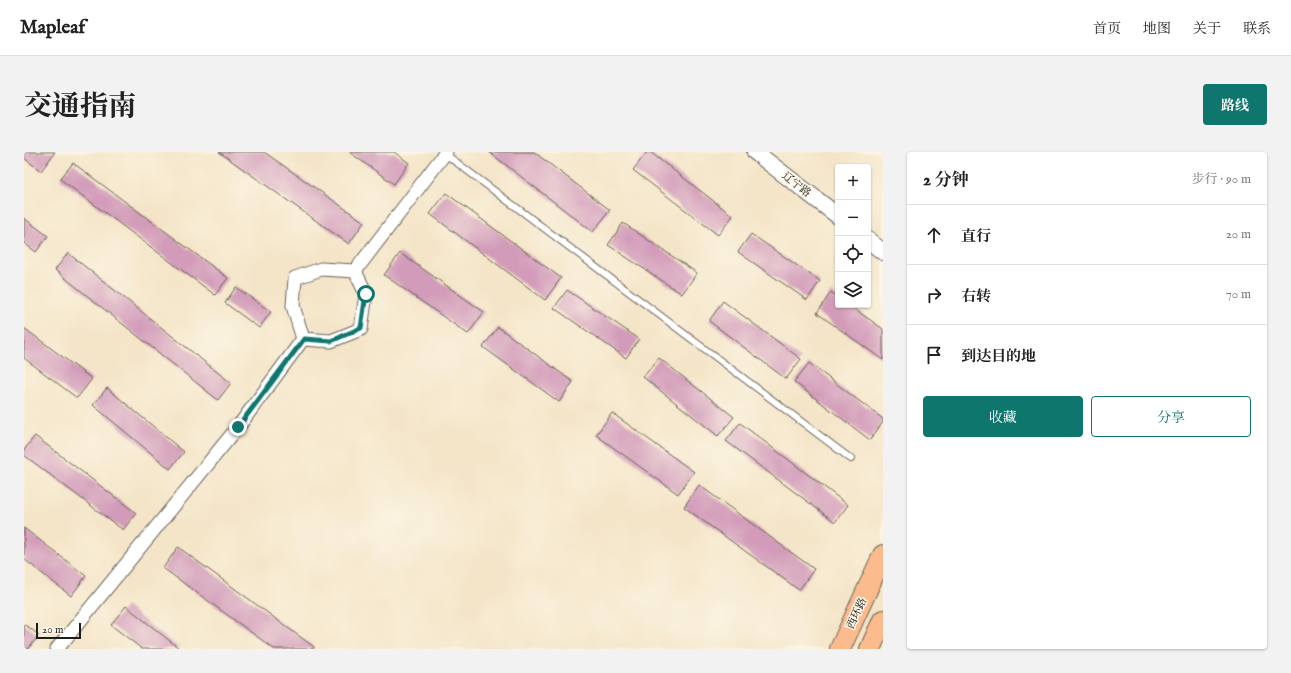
<!DOCTYPE html>
<html lang="zh">
<meta charset="utf-8">
<style>
:root{--surface:#fff;--page:#f2f2f2;--text:#222;--muted:#767676;--line:#e0e0e0;--accent:#0f766e}
body{margin:0;font-family:"IM FELL English","Noto Serif SC",serif;background:var(--page);color:var(--text)}
.controls{position:absolute;right:12px;top:12px;display:grid;overflow:hidden;border-radius:4px;box-shadow:0 1px 3px #0004}
.controls button{width:36px;height:36px;display:grid;place-items:center;padding:0;border:0;border-bottom:1px solid var(--line);background:var(--surface);color:var(--text);font:20px sans-serif}
.scale{position:absolute;left:12px;bottom:10px;width:45px;box-sizing:border-box;padding-left:4px;border:2px solid #1c1c1c;border-top:0;font-size:11px;line-height:14px;white-space:nowrap;color:#1c1c1c;-webkit-text-stroke:3px #fcf5e5;paint-order:stroke}
.stop{position:absolute;width:12px;height:12px;margin:-9px;border:3px solid #0f766e;border-radius:50%;background:#fff}
.stop.end{background:#0f766e;border-color:#fff;box-shadow:0 1px 4px #0008}
.list{margin:0;padding:0;list-style:none}
h2{display:flex;justify-content:space-between;align-items:center;height:52px;margin:0;padding:0 16px;font-size:17px}
h2 small{font-size:13px;font-weight:400;color:var(--muted)}
.list li{display:grid;grid-template-columns:26px 1fr auto;gap:12px;align-items:center;box-sizing:border-box;height:60px;padding:0 16px;border-top:1px solid var(--line)}
.list b{display:block;font-size:15px;white-space:nowrap}
.list em{font-size:13px;font-style:normal;color:var(--muted)}
.actions{display:flex;gap:8px;padding:12px 16px}
.actions a{flex:1;padding:9px 0;border:1px solid var(--accent);border-radius:4px;text-align:center;font-size:14px;color:var(--accent)}
.actions .main{background:var(--accent);color:#fff}
.icon{flex:none;width:22px;height:22px;fill:none;stroke:currentColor;stroke-width:2;stroke-linecap:round;stroke-linejoin:round}
.map{position:relative;flex:none;width:859px;height:497px;overflow:hidden;border-radius:4px}
header{display:flex;align-items:center;gap:24px;box-sizing:border-box;height:56px;padding:0 20px;background:var(--surface);border-bottom:1px solid var(--line)}
header strong{font-size:19px}
nav{display:flex;gap:22px;margin-inline-start:auto;font-size:14px}
.intro{display:flex;align-items:center;justify-content:space-between;box-sizing:border-box;height:96px;padding:0 24px}
h1{margin:0;font-size:28px}
.button{padding:10px 18px;border-radius:4px;background:var(--accent);color:#fff;font-size:14px;font-weight:700}
main{display:flex;gap:24px;padding:0 24px}
aside{flex:1;background:var(--surface);border-radius:4px;box-shadow:0 1px 3px #0004}
.map>svg:first-child{display:block}
</style>
<header>
<strong>Mapleaf</strong>
<nav><a>首页</a><a>地图</a><a>关于</a><a>联系</a></nav>
</header>
<div class="intro"><h1>交通指南</h1><a class="button">路线</a></div>
<main>
<div class="map">
<svg width="859" height="497" viewBox="0 0 859 497">
<rect width="100%" height="100%" fill="#fcf5e5"/>
<filter id="ink" filterUnits="userSpaceOnUse"><feTurbulence type="fractalNoise" baseFrequency=".025" numOctaves="2"/><feDisplacementMap in="SourceGraphic" scale="8" xChannelSelector="R" yChannelSelector="G"/><feConvolveMatrix kernelMatrix="1 2 1 2 8 2 1 2 1" color-interpolation-filters="sRGB"/></filter>
<filter id="wash" filterUnits="userSpaceOnUse"><feTurbulence type="fractalNoise" baseFrequency=".012" numOctaves="4" result="noise"/><feDisplacementMap in="SourceGraphic" scale="16" xChannelSelector="R" yChannelSelector="G"/><feGaussianBlur stdDeviation="0.9" result="paint"/><feColorMatrix in="noise" values="0 0 0 0 0 0 0 0 0 0 0 0 0 0 0 0 0 1.4 0 .05"/><feComposite in="paint" operator="in"/></filter>
<g filter="url(#wash)">
<rect width="100%" height="100%" fill="#f4e5c8"/>
<g id="blocks">
<path fill="#d29bb9" d="M 0,0 L 31,0 L 17,19 L 0,6 Z
M 195,0 L 240,0 L 340,70 L 325,92 Z
M 325,0 L 370,0 L 385,11 L 370,32 Z
M 465,0 L 510,0 L 586,58 L 569,80 Z
M 623,0 L 626,0 L 709,64 L 694,83 L 609,18 Z
M 49,11 L 204,126 L 191,143 L 36,27 Z
M 422,41 L 537,126 L 521,148 L 406,62 Z
M 0,66 L 24,84 L 12,100 L 0,91 Z
M 599,71 L 673,121 L 658,142 L 584,93 Z
M 727,82 L 796,129 L 783,148 L 714,100 Z
M 44,101 L 207,231 L 194,248 L 31,118 Z
M 376,101 L 460,160 L 444,182 L 360,123 Z
M 212,135 L 247,160 L 235,176 L 201,151 Z
M 543,138 L 615,187 L 602,206 L 530,156 Z
M 807,140 L 814,145 L 814,153 L 825,153 L 859,177 L 859,208 L 793,161 Z
M 699,149 L 777,207 L 762,227 L 685,169 Z
M 474,175 L 549,230 L 535,250 L 459,195 Z
M 0,176 L 68,227 L 53,246 L 0,206 Z
M 635,206 L 710,265 L 694,284 L 619,225 Z
M 785,211 L 859,267 L 859,270 L 846,288 L 770,230 Z
M 83,236 L 160,300 L 146,317 L 69,253 Z
M 588,261 L 670,320 L 654,342 L 572,283 Z
M 716,271 L 824,353 L 811,370 L 702,289 Z
M 11,284 L 112,361 L 99,378 L 0,303 L 0,298 Z
M 675,333 L 790,417 L 775,438 L 660,355 Z
M 0,376 L 62,424 L 47,444 L 0,407 Z
M 154,395 L 290,495 L 289,497 L 250,497 L 139,416 Z
M 102,454 L 156,497 L 118,497 L 87,473 Z
M 0,472 L 15,483 L 4,497 L 0,497 Z"/>
</g>
</g>
<g filter="url(#ink)">
<use href="#blocks" fill-opacity="0" stroke="#686258" stroke-width="1"/>
<g fill="none" stroke-linecap="round" stroke-linejoin="round">
<g stroke="#686258" stroke-width="8">
<path id="service" d="M 420,1 L 827,307"/>
</g>
<g stroke="#686258" stroke-width="15">
<path id="minor" d="M 297,117 L 331,119 L 342,142 L 337,177 L 307,189 L 279,187 L 269,154 L 271,126 Z
M 331,119 L 422,0
M 33,497 L 214,275 L 279,187"/>
</g>
<g stroke="#686258" stroke-width="18">
<path id="tertiary" d="M 731,0 L 814,64
M 844,88 L 859,100"/>
</g>
<g stroke="#686258" stroke-width="22">
<path id="primary" d="M 816,497 L 859,403
M 846,497 L 859,468"/>
</g>
<use href="#service" stroke="#fff" stroke-width="6"/>
<use href="#minor" stroke="#fff" stroke-width="13"/>
<use href="#tertiary" stroke="#fff" stroke-width="16"/>
<use href="#primary" stroke="#fbbb8d" stroke-width="20"/>
</g>
</g>
<g fill="none" stroke-linecap="round" stroke-linejoin="round" filter="url(#ink)">
<path stroke="#0f766e" stroke-width="5" d="M 214,275 L 280,187 L 307,189 L 337,176 L 342,142"/>
</g>
<g text-anchor="middle" stroke-width="3" stroke-linejoin="round" paint-order="stroke">
<g font-size="11" fill="#1c1c1c" stroke="#fcf5e5">
<text transform="translate(773 32) rotate(38)" y="4">辽宁路</text>
<text transform="translate(832 461) rotate(-65)" y="4">西环路</text>
</g>
</g>
</svg>
<div class="controls">
<button>+</button>
<button>−</button>
<button><svg class="icon" aria-label="locate" viewBox="0 0 24 24"><circle cx="12" cy="12" r="6"/><path d="M12 2v4M12 18v4M2 12h4M18 12h4"/></svg></button>
<button><svg class="icon" aria-label="layers" viewBox="0 0 24 24"><path d="M12 4l9 5-9 5-9-5zM3 14l9 5 9-5"/></svg></button>
</div>
<div class="scale">20 m</div>
<div class="stop" style="left:342px;top:142px"></div>
<div class="stop end" style="left:214px;top:275px"></div>
</div>
<aside>
<h2>2 分钟<small>步行 · 90 m</small></h2>
<ul class="list">
<li><svg class="icon" aria-label="ahead" viewBox="0 0 24 24"><path d="M12 20V5M6 11l6-6 6 6"/></svg><div><b>直行</b></div><em>20 m</em></li>
<li><svg class="icon" aria-label="right" viewBox="0 0 24 24"><path d="M7 20v-9h11M14 6l5 5-5 5"/></svg><div><b>右转</b></div><em>70 m</em></li>
<li><svg class="icon" aria-label="arrive" viewBox="0 0 24 24"><path d="M6 21V4h12l-3 4 3 4H6"/></svg><div><b>到达目的地</b></div></li>
</ul>
<div class="actions"><a class="main">收藏</a><a>分享</a></div>
</aside>
</main>
